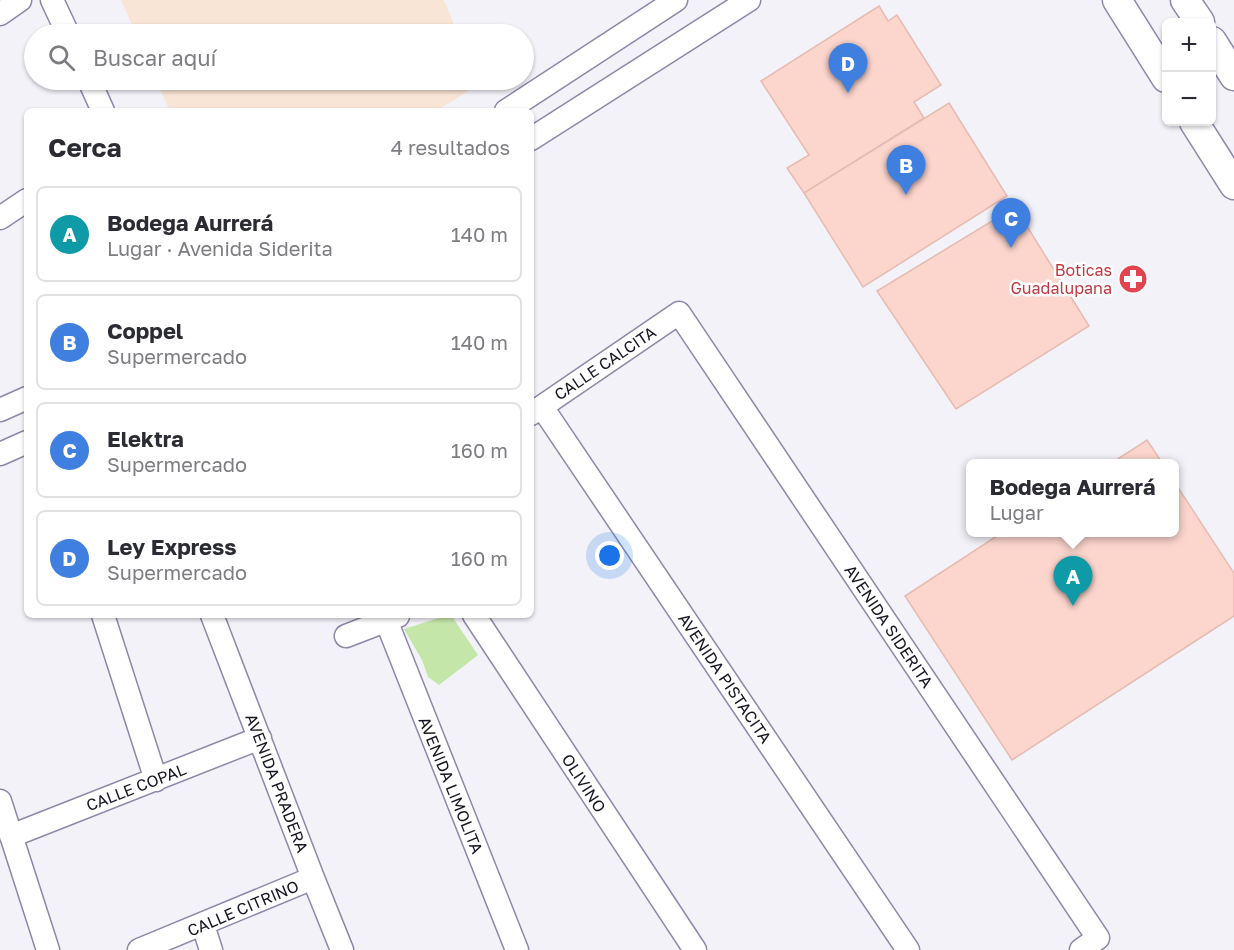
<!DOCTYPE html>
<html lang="es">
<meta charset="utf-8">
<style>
:root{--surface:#fff;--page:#f2f2f3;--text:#2b2b33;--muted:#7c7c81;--line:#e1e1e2;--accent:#db2777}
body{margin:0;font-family:"Golos Text",sans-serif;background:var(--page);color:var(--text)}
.controls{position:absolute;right:18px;top:18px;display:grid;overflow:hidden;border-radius:9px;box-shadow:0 2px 4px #0004}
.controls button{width:54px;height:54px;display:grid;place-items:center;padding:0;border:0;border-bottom:2px solid var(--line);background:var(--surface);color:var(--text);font:30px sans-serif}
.you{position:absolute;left:610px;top:556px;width:21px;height:21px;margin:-15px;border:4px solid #fff;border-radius:50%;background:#1a73e8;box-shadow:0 0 0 9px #1a73e833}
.badge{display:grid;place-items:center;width:39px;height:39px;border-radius:50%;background:var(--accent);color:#fff;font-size:20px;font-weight:700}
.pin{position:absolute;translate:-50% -50px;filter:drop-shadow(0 2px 3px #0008)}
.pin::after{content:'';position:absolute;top:32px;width:21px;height:18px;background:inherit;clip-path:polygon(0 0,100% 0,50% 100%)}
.popup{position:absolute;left:966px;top:459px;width:213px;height:78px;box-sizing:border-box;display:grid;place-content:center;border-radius:9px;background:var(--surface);filter:drop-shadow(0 2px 4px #0005);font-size:20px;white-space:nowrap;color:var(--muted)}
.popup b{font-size:22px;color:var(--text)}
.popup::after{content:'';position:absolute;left:50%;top:100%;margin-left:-12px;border:12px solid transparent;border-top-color:var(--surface)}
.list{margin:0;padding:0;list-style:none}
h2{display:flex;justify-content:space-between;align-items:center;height:78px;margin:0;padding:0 24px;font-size:26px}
h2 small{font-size:20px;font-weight:400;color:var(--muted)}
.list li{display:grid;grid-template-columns:39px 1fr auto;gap:18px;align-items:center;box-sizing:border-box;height:96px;margin:0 12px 12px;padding:0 12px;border:2px solid var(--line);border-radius:9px}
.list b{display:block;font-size:22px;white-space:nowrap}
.list p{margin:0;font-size:20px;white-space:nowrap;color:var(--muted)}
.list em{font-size:20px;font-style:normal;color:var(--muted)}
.icon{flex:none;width:33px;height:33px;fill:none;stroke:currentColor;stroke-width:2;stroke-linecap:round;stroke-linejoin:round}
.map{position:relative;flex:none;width:1234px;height:950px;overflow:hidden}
.search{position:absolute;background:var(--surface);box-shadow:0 2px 4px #0004;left:24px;top:24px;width:510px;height:66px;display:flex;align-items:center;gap:15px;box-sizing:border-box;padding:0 21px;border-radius:33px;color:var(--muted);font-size:22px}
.panel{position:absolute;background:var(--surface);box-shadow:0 2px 4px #0004;left:24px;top:108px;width:510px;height:510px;border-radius:9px}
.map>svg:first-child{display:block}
</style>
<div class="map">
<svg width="1234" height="950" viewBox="0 0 1234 950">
<rect width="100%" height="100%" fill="#f3f2f9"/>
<path fill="#f9e5d5" d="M 121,0 L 444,0 L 458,34 L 136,34 Z
M 156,80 L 476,80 L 478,85 L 436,111 L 170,111 Z"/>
<path fill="#c5e6a9" d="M 448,615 L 451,615 L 478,655 L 439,685 L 428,677 L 422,660 L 404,629 Z"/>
<path fill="#fcd5cd" stroke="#e5bbb2" stroke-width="1.5" d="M 879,6 L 888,21 L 897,15 L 941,85 L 914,102 L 924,118 L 804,193 L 787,168 L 809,155 L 761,81 Z
M 949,103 L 1007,196 L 863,287 L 804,193 Z
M 1015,207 L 1089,326 L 956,409 L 877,291 Z
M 1147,440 L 1163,464 L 1110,464 Z
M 1175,483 L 1234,573 L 1234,616 L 1012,760 L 905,596 L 1003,532 L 1175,532 Z"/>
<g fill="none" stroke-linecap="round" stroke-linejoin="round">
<g stroke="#8d87a8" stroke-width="25">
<path id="minor" d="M 52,0 L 68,34
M 0,14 L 20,0
M 89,80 L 103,111
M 506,111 L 676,0
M 531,139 L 749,0
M 0,218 L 27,200
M 542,407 L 908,950
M 0,410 L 27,398
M 531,414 L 679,313 L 1098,938 L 1081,950
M 0,454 L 27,442
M 103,615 L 156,780
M 212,615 L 313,878 L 342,950
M 474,615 L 695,950
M 386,620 L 517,950
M 346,636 L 398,616
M 0,801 L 48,950
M 11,836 L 260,738
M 203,925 L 211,950
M 139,950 L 313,878"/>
</g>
<g stroke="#8d87a8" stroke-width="31">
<path id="major" d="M 1117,0 L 1166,78
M 1185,0 L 1200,22
M 1212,41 L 1234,76
M 1194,122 L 1234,185"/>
</g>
<use href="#minor" stroke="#fff" stroke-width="22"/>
<use href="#major" stroke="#fff" stroke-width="28"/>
</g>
<defs>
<g id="pharmacy-disc" transform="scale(1.5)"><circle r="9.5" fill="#e0444e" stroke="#fff"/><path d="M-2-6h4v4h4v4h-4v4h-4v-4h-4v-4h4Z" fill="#fff"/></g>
</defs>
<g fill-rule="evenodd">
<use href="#pharmacy-disc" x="1133" y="279"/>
</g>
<g text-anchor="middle" stroke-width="5" stroke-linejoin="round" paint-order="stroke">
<g font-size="16" fill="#be3a42" stroke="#fff" text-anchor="end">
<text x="1112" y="276">Boticas<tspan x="1112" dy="18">Guadalupana</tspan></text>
</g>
<g font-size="16" fill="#181522" stroke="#fff">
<text transform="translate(605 363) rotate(-34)" y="6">CALLE CALCITA</text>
<text transform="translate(889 626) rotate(56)" y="6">AVENIDA SIDERITA</text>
<text transform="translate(725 678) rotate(56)" y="6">AVENIDA PISTACITA</text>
<text transform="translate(277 783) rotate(69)" y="6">AVENIDA PRADERA</text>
<text transform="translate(584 783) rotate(57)" y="6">OLIVINO</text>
<text transform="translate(451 785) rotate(68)" y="6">AVENIDA LIMOLITA</text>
<text transform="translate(136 787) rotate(-21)" y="6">CALLE COPAL</text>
<text transform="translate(243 908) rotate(-23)" y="6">CALLE CITRINO</text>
</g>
</g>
</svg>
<div class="controls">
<button>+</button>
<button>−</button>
</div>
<div class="you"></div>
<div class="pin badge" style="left:1073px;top:606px;background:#0f9aa8">A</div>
<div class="popup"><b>Bodega Aurrerá</b>Lugar</div>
<div class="pin badge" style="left:906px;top:195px;background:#3f7fe0">B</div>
<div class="pin badge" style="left:1011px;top:248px;background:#3f7fe0">C</div>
<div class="pin badge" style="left:848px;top:93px;background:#3f7fe0">D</div>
<div class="search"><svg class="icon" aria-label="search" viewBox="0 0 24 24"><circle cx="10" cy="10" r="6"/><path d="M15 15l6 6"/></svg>Buscar aquí</div>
<section class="panel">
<h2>Cerca<small>4 resultados</small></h2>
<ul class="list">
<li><span class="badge" style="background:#0f9aa8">A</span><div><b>Bodega Aurrerá</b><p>Lugar · Avenida Siderita</p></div><em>140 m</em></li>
<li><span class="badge" style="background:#3f7fe0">B</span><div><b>Coppel</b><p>Supermercado</p></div><em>140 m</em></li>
<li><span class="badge" style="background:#3f7fe0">C</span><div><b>Elektra</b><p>Supermercado</p></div><em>160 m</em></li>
<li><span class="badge" style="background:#3f7fe0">D</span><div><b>Ley Express</b><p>Supermercado</p></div><em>160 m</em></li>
</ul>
</section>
</div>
